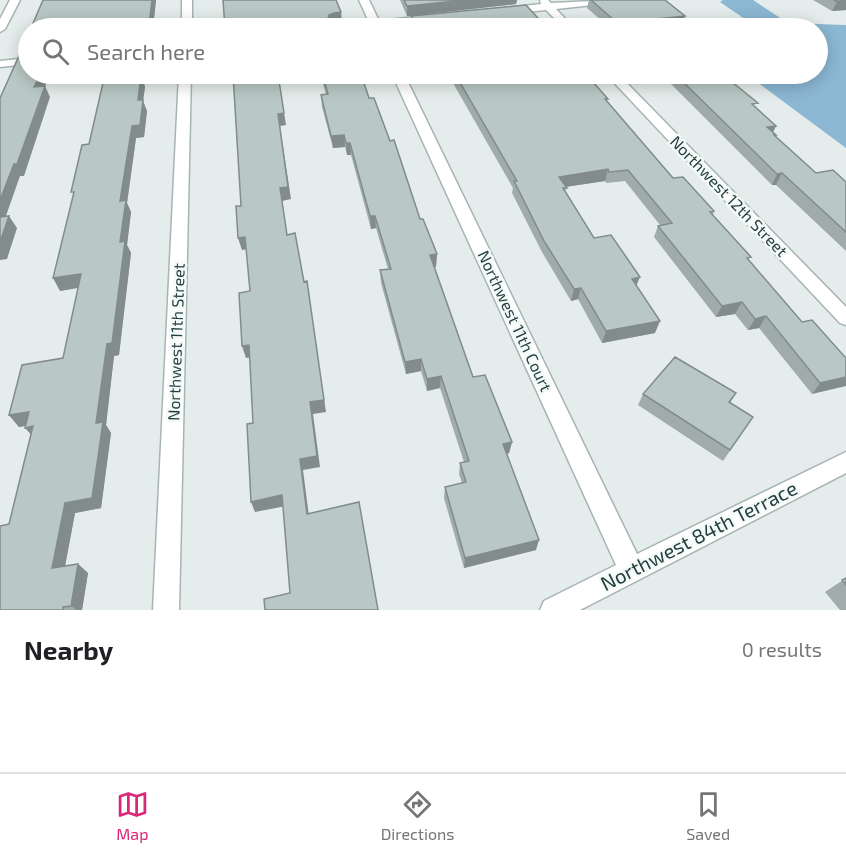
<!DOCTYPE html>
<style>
:root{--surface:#fff;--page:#f6f6f6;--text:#202124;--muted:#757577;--line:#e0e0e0;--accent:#db2777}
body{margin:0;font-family:"Exo 2",sans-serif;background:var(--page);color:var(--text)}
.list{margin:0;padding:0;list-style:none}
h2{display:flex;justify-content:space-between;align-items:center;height:78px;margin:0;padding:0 24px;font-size:26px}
h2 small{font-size:20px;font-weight:400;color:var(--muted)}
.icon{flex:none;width:33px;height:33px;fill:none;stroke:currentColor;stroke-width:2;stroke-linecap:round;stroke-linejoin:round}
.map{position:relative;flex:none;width:846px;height:610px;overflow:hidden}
.search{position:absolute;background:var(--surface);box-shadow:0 3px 15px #0003;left:18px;right:18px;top:18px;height:66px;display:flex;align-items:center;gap:15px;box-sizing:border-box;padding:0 21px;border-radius:33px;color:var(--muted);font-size:22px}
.sheet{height:162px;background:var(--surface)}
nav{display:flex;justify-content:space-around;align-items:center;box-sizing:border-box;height:84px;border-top:2px solid var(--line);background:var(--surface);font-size:16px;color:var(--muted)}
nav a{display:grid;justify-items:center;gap:3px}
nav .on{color:var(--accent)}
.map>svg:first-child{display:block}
</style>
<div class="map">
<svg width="846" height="610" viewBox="0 0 846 610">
<rect width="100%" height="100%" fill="#e4edeb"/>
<path fill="#8bb7d3" d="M 723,0 L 753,0 L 788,23 L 846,25 L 846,148 L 746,74 L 818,74 L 818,28 L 758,28 L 720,2 Z"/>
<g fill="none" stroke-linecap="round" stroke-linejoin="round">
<g stroke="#a6b5b4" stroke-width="3">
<path id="street" d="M 10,0 L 20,0 L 5,29 L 0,32 L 0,19 Z
M 182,0 L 192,0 L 192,28 L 182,28 Z
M 359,0 L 369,0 L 379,21 L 435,15 L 440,18 L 435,21 L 382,27 L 382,28 L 331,28 L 336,25 L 369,22 Z
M 540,0 L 548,0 L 551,3 L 616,0 L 611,3 L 556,9 L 574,28 L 564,28 L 546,10 L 505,14 L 500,11 L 505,8 L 541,4 Z
M 28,58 L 28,64 L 0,67 L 0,61 Z
M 179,74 L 191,74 L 179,610 L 153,610 Z
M 392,74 L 404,74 L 637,554 L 846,452 L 846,473 L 580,610 L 540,610 L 544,601 L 616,565 Z
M 606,74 L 618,74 L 846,307 L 846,325 L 840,323 Z"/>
</g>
<use href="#street" fill="#fff" fill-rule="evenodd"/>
</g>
<path fill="#9faca9" d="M 43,0 L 156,0 L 153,28 L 31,28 Z
M 400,0 L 517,0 L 516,4 L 407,16 Z
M 589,0 L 665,0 L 685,16 L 682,25 L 667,27 L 668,28 L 610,28 L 587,8 Z
M 813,0 L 846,0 L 846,10 L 832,11 Z
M 411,16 L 547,28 L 413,28 L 411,25 Z
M 102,74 L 144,74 L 143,80 L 145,87 L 143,101 L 147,111 L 144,137 L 136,138 L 127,203 L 131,212 L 127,245 L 131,253 L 119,355 L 114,356 L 106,425 L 111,433 L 101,508 L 75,513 L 65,566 L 78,564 L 88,573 L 82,610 L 0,610 L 9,524 L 31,434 L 25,426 L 19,427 L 9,415 L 63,358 L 78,288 L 60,291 L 89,144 L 104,78 Z
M 320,74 L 361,74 L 369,98 L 420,219 L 437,254 L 436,267 L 434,267 L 473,377 L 512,442 L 509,453 L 507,454 L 536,550 L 464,568 L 444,498 L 445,487 L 462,483 L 459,474 L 460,463 L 464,462 L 440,388 L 427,391 L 421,371 L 406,374 L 381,283 L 380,270 L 388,269 L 376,228 L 371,229 L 351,155 L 347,155 L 345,147 L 333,148 L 322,107 L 321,95 L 326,94 Z
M 441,74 L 586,74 L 608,102 L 673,178 L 714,211 L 713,215 L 749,261 L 802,322 L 846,358 L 812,394 L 759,328 L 748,330 L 735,314 L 716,317 L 654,237 L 658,226 L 660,225 L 625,181 L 606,183 L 605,181 L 566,187 L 565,193 L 594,238 L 637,286 L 655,333 L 602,343 L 578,299 L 571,301 L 542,252 L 512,193 L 513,188 L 453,83 L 446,84 Z
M 660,74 L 722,74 L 756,108 L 775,137 L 816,173 L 846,182 L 846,251 L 776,185 L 772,185 L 672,85 Z
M 736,393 L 730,403 L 753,417 L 723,461 L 638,405 L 643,394 Z
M 846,578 L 846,610 L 840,610 L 825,592 Z"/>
<path fill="#828c8a" d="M 152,0 L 156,0 L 153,28 L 145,28 Z
M 466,0 L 517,0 L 516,4 L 407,16 L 407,6 Z
M 846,1 L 846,10 L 832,11 L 837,2 Z
M 341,12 L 342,22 L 328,19 L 329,15 L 334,13 Z
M 685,16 L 682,25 L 654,28 L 656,19 Z
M 41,74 L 51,74 L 45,86 L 50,97 L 24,176 L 20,176 L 1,230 L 0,228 L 0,200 L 14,164 L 34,87 Z
M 138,74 L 144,74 L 143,80 L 145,87 L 143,101 L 147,111 L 144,137 L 136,138 L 127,203 L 131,212 L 127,245 L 131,253 L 119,355 L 114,356 L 106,425 L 111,433 L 101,508 L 75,513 L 63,577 L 52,568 L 65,503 L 96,423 L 120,242 L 120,201 L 132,126 L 138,100 Z
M 278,74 L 286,125 L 280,126 L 291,199 L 282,201 L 290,247 L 280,188 L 278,114 Z
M 447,74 L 454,74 L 453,83 L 446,84 Z
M 776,126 L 771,137 L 767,127 Z
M 344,135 L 345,147 L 333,148 L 331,136 Z
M 346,143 L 350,143 L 351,155 L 347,155 Z
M 608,169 L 605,181 L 557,188 L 559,177 Z
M 782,173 L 776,185 L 772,185 L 777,174 Z
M 9,216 L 17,228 L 7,259 L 0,260 L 0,242 Z
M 370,216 L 375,216 L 376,228 L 371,229 Z
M 245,237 L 248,249 L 242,250 L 238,238 Z
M 437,254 L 436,267 L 429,268 L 430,255 Z
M 81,274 L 87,286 L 60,291 L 53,278 Z
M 640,277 L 635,289 L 632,279 Z
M 307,281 L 326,412 L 313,414 L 320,467 L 303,470 L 310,524 L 307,514 L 300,459 L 310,402 Z
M 581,288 L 578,299 L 571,301 L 574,289 Z
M 742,302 L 735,314 L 716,317 L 722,306 Z
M 766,316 L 759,328 L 748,330 L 755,319 Z
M 660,321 L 655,333 L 602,343 L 606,331 Z
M 249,345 L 253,357 L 246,358 L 242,346 Z
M 421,359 L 421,371 L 406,374 L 405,362 Z
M 441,376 L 440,388 L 427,391 L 427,379 Z
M 846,377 L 846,386 L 812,394 L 820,383 Z
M 29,412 L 39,423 L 19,427 L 9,415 Z
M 33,426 L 35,439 L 25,428 Z
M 512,442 L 509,453 L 501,455 L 503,444 Z
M 282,495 L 286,506 L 255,512 L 251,502 Z
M 539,540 L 536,550 L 464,568 L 465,558 Z
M 78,564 L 88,573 L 82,610 L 77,610 L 71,606 Z"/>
<path fill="#b9c8c5" stroke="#828c8a" stroke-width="1.5" d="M 43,0 L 152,0 L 149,25 L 146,25 L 145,28 L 111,28 L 112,24 L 64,28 L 31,28 Z
M 223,0 L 336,0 L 341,12 L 334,13 L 329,15 L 328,19 L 344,20 L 346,28 L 225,28 Z
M 404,0 L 466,0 L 407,6 Z
M 591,0 L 665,0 L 685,16 L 656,19 L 668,28 L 623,28 Z
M 834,0 L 846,0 L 846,1 L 837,2 Z
M 526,5 L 547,28 L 417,28 L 411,16 Z
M 28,34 L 28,74 L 41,74 L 34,87 L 45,86 L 17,164 L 14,164 L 0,200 L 0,98 L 19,56 L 24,55 L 24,45 Z
M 105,74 L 138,74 L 138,76 L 141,75 L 138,100 L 143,100 L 140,125 L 132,126 L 120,201 L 126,200 L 120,242 L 125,241 L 112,343 L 107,344 L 96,423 L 103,422 L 92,498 L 65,503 L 52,568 L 78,564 L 71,606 L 63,607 L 63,610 L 0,610 L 0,526 L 9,524 L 33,426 L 25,428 L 29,412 L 9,415 L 22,365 L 63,358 L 81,274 L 53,278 L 74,192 L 71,192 L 82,145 L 89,144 Z
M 233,74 L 278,74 L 284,113 L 278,114 L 288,187 L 280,188 L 287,235 L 295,233 L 304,282 L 307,281 L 324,400 L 310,402 L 317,456 L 300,459 L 307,514 L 359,502 L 378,610 L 265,610 L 264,599 L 290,593 L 282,495 L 251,502 L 247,424 L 253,423 L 249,345 L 242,346 L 239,293 L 250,291 L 245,237 L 238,238 L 236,206 L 241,206 Z
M 322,74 L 361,74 L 369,98 L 374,98 L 390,141 L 394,140 L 420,219 L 423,219 L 437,254 L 430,255 L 473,377 L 485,375 L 512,442 L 503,444 L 539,540 L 465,558 L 445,487 L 466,482 L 460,463 L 469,461 L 441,376 L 427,379 L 421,359 L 405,362 L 380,270 L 391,269 L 375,216 L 370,216 L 350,143 L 346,143 L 344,135 L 331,136 L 321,95 L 328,94 Z
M 455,74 L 586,74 L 608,99 L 605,99 L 673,178 L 683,177 L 714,211 L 710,212 L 751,257 L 747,258 L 802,322 L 812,320 L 846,358 L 846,377 L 820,383 L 766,316 L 755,319 L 742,302 L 722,306 L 658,226 L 672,223 L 628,170 L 609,172 L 608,169 L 559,177 L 567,188 L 563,188 L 594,238 L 611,235 L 640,277 L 632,279 L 660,321 L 606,331 L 581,288 L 574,289 L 544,241 L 514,181 L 517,181 Z
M 675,74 L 722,74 L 758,103 L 752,104 L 776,126 L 767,127 L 776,135 L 774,135 L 816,173 L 833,170 L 846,182 L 846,232 L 782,173 L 777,174 Z
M 9,216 L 0,242 L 0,217 Z
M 675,357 L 736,393 L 729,402 L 753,417 L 730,450 L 643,394 Z
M 846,578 L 846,585 L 842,580 Z"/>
<g text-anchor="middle" stroke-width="5" stroke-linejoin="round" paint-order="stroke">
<g font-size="16" fill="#233f3e" stroke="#f4faf8">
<text transform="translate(729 196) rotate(46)" y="6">Northwest 12th Street</text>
<text transform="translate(515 321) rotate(65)" y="6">Northwest 11th Court</text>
<text transform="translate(176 342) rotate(-88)" y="6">Northwest 11th Street</text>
</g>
<g font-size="20" fill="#233f3e" stroke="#f4faf8">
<text transform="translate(699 536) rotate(-27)" y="7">Northwest 84th Terrace</text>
</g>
</g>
</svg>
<div class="search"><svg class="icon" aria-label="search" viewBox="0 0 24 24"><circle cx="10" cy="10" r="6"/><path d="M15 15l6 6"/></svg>Search here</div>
</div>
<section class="sheet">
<h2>Nearby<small>0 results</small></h2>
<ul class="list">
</ul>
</section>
<nav>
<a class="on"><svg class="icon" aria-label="map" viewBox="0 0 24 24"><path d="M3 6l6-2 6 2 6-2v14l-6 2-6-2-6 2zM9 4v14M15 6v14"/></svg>Map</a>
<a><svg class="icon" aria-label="directions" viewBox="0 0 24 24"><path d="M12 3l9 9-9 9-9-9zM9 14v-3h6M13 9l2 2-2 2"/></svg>Directions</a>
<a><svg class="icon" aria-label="saved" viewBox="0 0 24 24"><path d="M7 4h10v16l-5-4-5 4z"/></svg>Saved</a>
</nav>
